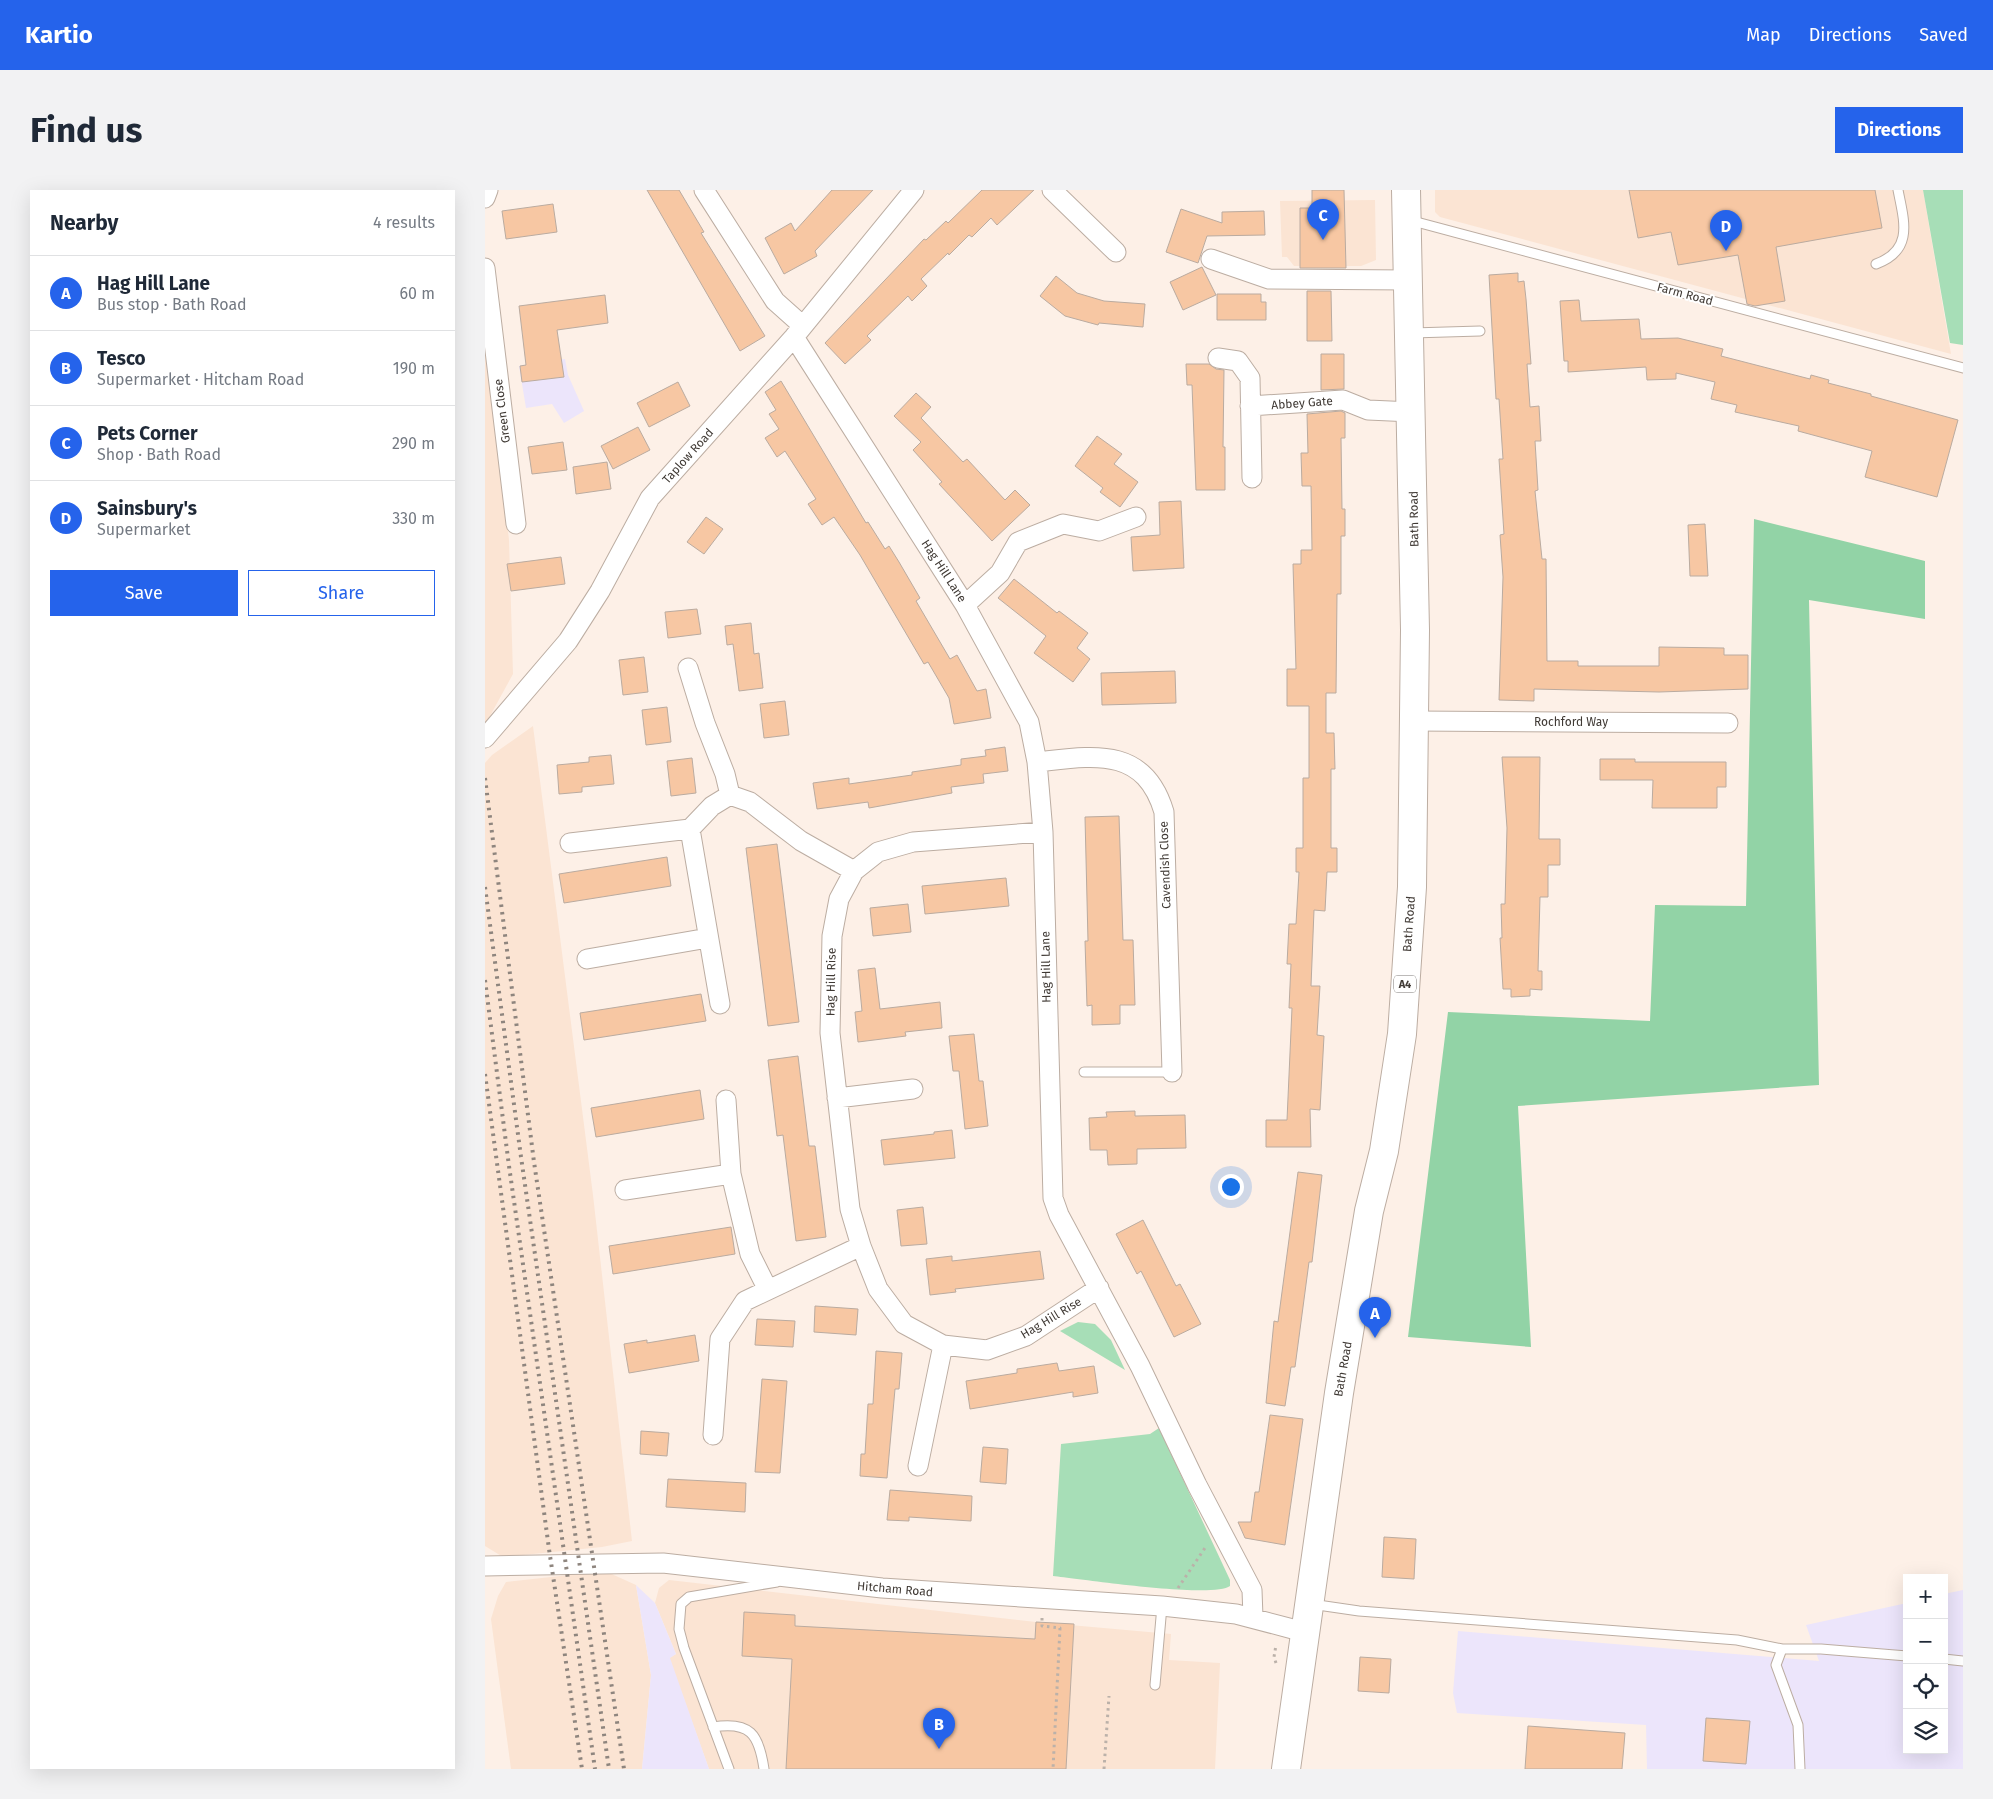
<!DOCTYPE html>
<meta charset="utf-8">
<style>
:root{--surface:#fff;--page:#f2f2f3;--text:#1f2937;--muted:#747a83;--line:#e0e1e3;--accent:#2563eb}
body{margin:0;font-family:"Fira Sans",sans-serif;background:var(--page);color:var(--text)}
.controls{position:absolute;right:15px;bottom:15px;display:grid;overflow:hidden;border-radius:0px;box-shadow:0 5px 20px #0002}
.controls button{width:45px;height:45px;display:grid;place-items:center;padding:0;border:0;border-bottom:1px solid var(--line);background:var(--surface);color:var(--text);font:25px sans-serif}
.you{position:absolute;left:745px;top:996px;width:18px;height:18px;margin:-12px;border:4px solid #fff;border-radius:50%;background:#1a73e8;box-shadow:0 0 0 8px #1a73e833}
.badge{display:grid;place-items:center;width:32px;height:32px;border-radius:50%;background:var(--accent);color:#fff;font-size:16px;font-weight:700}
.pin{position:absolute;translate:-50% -41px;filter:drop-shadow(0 1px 2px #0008)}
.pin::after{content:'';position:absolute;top:26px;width:18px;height:15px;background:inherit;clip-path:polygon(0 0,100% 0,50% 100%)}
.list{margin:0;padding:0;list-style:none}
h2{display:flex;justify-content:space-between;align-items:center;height:65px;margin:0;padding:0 20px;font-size:21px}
h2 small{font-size:16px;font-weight:400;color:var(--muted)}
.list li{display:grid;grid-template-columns:32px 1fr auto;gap:15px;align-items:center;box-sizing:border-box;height:75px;padding:0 20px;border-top:1px solid var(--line)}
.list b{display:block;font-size:19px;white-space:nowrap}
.list p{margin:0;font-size:16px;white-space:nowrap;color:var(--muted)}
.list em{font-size:16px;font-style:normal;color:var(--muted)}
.actions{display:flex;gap:10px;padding:15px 20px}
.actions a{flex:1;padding:11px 0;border:1px solid var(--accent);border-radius:0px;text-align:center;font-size:18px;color:var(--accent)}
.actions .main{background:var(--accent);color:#fff}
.icon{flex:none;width:28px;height:28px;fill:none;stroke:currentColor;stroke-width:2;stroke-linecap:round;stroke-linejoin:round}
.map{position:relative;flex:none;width:1478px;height:1579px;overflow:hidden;border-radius:0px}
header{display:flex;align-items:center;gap:30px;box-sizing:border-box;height:70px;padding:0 25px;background:var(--accent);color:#fff}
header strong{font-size:24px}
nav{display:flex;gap:28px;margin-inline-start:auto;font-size:18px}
.intro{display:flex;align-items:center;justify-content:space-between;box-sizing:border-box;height:120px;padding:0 30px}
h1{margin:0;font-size:35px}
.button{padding:12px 22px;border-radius:0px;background:var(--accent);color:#fff;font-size:18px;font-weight:700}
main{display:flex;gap:30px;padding:0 30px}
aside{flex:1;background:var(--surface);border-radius:0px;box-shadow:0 5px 20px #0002}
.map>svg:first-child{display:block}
</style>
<header>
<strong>Kartio</strong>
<nav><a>Map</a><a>Directions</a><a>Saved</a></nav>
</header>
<div class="intro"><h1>Find us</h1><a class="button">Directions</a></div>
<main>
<aside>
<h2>Nearby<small>4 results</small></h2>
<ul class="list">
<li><span class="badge">A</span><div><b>Hag Hill Lane</b><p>Bus stop · Bath Road</p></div><em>60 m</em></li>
<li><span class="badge">B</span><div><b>Tesco</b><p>Supermarket · Hitcham Road</p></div><em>190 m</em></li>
<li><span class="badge">C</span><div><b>Pets Corner</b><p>Shop · Bath Road</p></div><em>290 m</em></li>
<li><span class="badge">D</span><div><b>Sainsbury's</b><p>Supermarket</p></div><em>330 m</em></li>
</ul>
<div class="actions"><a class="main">Save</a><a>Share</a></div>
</aside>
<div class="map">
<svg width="1478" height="1579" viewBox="0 0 1478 1579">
<rect width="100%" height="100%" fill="#fdf0e7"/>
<path fill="#fbe4d3" d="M 950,0 L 1438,0 L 1466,164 L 955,27 L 950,22 Z
M 890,10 L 891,70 L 876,76 L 809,76 L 802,67 L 797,67 L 795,11 Z
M 0,131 L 24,350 L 28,484 L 0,535 Z
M 48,536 L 108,1005 L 147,1351 L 117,1357 L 18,1367 L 0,1356 L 0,573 L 7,565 Z
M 120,1381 L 151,1395 L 166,1485 L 157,1579 L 26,1579 L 6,1429 L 13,1406 L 21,1392 Z
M 184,1390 L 551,1432 L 686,1444 L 684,1470 L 735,1473 L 730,1579 L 224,1579 L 184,1468 L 191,1464 L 170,1413 L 174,1398 Z"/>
<path fill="#ece5fb" d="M 80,169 L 83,185 L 99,221 L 79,233 L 67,214 L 41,218 L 34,176 Z
M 151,1395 L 170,1413 L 191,1464 L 185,1468 L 224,1579 L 157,1579 L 166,1485 Z
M 1478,1400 L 1478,1579 L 1162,1579 L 1161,1535 L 972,1523 L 968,1503 L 973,1441 L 1334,1471 L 1321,1435 L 1422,1413 L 1422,1560 L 1459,1560 L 1459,1404 Z"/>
<path fill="#a7deb7" d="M 1438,0 L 1478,0 L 1478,155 L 1465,153 Z
M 593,1132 L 610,1134 L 626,1150 L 640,1180 L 575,1141 Z
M 674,1238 L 745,1390 L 745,1396 C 728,1409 597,1389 568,1386 L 576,1254 L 665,1244 Z"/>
<path fill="#92d3a6" d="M 1269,329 L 1440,371 L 1440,429 L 1324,410 L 1334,895 L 1033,916 L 1046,1157 L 923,1147 L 963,822 L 1165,831 L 1170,715 L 1261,716 Z"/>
<path fill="#f7c7a3" stroke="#baaba0" d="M 162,0 L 194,0 L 219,42 L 216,43 L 280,146 L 255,161 Z
M 347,0 L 388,0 L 330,61 L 332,66 L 299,84 L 280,48 L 306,33 L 310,41 Z
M 497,0 L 549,0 L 512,35 L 506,28 L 487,47 L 484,45 L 464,65 L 463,63 L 436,89 L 442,96 L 427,111 L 423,106 L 382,146 L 386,150 L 360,174 L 340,153 L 439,49 L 441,50 L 461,31 L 463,33 Z
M 827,0 L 859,0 L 861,78 L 815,78 L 815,18 L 827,18 Z
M 1144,0 L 1390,0 L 1397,38 L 1291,57 L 1300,111 L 1270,116 L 1262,114 L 1253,65 L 1193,75 L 1186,42 L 1153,48 Z
M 68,14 L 72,42 L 21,49 L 17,21 Z
M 696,19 L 737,33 L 737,22 L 779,21 L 780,45 L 722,46 L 713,73 L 681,62 Z
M 717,77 L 731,105 L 698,120 L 685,92 Z
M 1033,83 L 1033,92 L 1039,91 L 1041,109 L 1046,174 L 1042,174 L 1045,217 L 1054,216 L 1056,251 L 1050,251 L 1053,300 L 1050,301 L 1057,369 L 1061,369 L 1062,471 L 1093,471 L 1093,476 L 1174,476 L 1174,457 L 1239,458 L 1239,465 L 1263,465 L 1263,499 L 1174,502 L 1049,499 L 1049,511 L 1014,510 L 1018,387 L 1015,345 L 1019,344 L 1014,269 L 1018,269 L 1014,209 L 1011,209 L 1004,85 Z
M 571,86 L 592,103 L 619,111 L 660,114 L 658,137 L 614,133 L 613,135 L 580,126 L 555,106 Z
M 822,101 L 846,101 L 847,151 L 822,151 Z
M 732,104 L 776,104 L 776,112 L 781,112 L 781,130 L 732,130 Z
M 120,105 L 123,133 L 72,140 L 79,187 L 37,192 L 35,176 L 41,175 L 34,116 Z
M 1094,110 L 1096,131 L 1154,129 L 1156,149 L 1193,148 L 1238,159 L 1236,166 L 1325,189 L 1326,185 L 1344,190 L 1343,193 L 1386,204 L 1386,206 L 1473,230 L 1452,307 L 1380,287 L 1387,261 L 1313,241 L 1314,236 L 1250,222 L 1252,215 L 1226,209 L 1230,192 L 1191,183 L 1191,189 L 1162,190 L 1161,177 L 1083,182 L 1083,171 L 1079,171 L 1075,111 Z
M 836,164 L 859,164 L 859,199 L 836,200 Z
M 701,174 L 724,174 L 731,179 L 739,180 L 738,257 L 740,257 L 740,300 L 711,300 L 707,195 L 702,195 Z
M 296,191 L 381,333 L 383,332 L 400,359 L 404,356 L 414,372 L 435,408 L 431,411 L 465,469 L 472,465 L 492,501 L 501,499 L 506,528 L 469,534 L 464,508 L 443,472 L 439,474 L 375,365 L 349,327 L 337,335 L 323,314 L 331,309 L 300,261 L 292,267 L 280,248 L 294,239 L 284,224 L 291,220 L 280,202 Z
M 193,192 L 205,216 L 164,237 L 152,213 Z
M 431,203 L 446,217 L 436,228 L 478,272 L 482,269 L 520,310 L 530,300 L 545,315 L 507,351 L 454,294 L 457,292 L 428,260 L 436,252 L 409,226 Z
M 856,221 L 860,223 L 860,248 L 856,248 L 857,319 L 860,319 L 860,346 L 856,346 L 856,404 L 852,404 L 851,503 L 841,503 L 841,543 L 849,543 L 850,579 L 846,579 L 846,658 L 852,658 L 852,682 L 842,682 L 840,721 L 829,720 L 826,796 L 835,796 L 832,845 L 839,846 L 835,920 L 825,919 L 826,957 L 781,957 L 781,930 L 802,930 L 807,818 L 804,818 L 806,774 L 802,774 L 804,734 L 811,734 L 814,682 L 811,682 L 811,658 L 818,658 L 818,588 L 824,588 L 824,516 L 802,516 L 802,479 L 811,479 L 808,374 L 816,374 L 816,360 L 827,360 L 826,296 L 817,296 L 816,263 L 823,263 L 822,224 Z
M 153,237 L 165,260 L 128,279 L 116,256 Z
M 612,246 L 637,264 L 629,274 L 653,292 L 635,317 L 615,302 L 618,298 L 590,276 Z
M 78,252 L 82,280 L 47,284 L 43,257 Z
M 122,272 L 126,299 L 91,304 L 88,277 Z
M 696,311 L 699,378 L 648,381 L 646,347 L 675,345 L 674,312 Z
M 221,327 L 238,339 L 219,364 L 202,352 Z
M 1220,334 L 1223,386 L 1205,386 L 1203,335 Z
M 76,367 L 80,394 L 26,401 L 22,374 Z
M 529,389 L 572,423 L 574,421 L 603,443 L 592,458 L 605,469 L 588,492 L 549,463 L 561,446 L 513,408 Z
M 212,419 L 216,444 L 183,448 L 180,422 Z
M 266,433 L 269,464 L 274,463 L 278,498 L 254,501 L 248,454 L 242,455 L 240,436 Z
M 159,467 L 163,502 L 138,505 L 134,470 Z
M 690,481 L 691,513 L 617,515 L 616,483 Z
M 300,511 L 304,545 L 279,548 L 275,514 Z
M 182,517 L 186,552 L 161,555 L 157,520 Z
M 520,557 L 523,581 L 498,584 L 499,593 L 466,597 L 467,603 L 384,618 L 383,612 L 332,619 L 328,593 L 364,588 L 364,594 L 427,585 L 427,582 L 476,575 L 476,569 L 501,566 L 500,560 Z
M 126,565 L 129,594 L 97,597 L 97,602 L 74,604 L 72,575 L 104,572 L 104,567 Z
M 1017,567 L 1055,567 L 1054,649 L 1075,649 L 1075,675 L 1063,675 L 1063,707 L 1055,707 L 1053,781 L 1057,781 L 1057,800 L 1045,799 L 1045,806 L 1026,807 L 1026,799 L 1018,799 L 1015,748 L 1017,748 L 1016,714 L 1020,714 L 1022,638 Z
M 207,568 L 211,603 L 186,606 L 182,571 Z
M 1115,569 L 1150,569 L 1150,572 L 1241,572 L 1241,597 L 1232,597 L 1232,618 L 1167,618 L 1168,590 L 1115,590 Z
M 634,626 L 638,750 L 648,750 L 650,815 L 635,815 L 635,834 L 607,835 L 607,815 L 602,816 L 600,751 L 603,751 L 600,627 Z
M 292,654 L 314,832 L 283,836 L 261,658 Z
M 182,667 L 186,696 L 79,713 L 74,684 Z
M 521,688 L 524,716 L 440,724 L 437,696 Z
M 423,714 L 426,742 L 388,746 L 385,718 Z
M 390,778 L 395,819 L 455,812 L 457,838 L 420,842 L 421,846 L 373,852 L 370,822 L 377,821 L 373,780 Z
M 216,804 L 221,831 L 99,850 L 95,823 Z
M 489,844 L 494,891 L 498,891 L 503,936 L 480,939 L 474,881 L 468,881 L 464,846 Z
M 313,866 L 324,956 L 330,956 L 341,1047 L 311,1051 L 298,945 L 292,946 L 283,870 Z
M 215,900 L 219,929 L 111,947 L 106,918 Z
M 650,921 L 650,926 L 700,925 L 701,958 L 652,959 L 652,974 L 623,975 L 622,960 L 605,960 L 604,928 L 622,927 L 621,922 Z
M 467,940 L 470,968 L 399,975 L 396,950 L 449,944 L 449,942 Z
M 813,982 L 837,985 L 827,1072 L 824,1072 L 810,1177 L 806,1177 L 800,1216 L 781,1213 L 789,1131 L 793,1132 Z
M 438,1017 L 442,1054 L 416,1056 L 412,1020 Z
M 658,1030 L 691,1096 L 695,1094 L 716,1134 L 689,1147 L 656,1081 L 652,1084 L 631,1044 Z
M 246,1037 L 250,1064 L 128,1084 L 124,1056 Z
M 555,1061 L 559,1089 L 470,1099 L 471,1102 L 445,1105 L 441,1069 L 467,1066 L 467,1071 Z
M 330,1116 L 373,1119 L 371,1145 L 329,1142 Z
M 272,1129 L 310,1131 L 308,1157 L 270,1155 Z
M 210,1145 L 214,1171 L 144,1183 L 139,1154 L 162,1150 L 162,1153 Z
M 391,1161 L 417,1163 L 414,1199 L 410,1199 L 402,1288 L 375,1286 L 376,1264 L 380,1264 L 383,1214 L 388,1214 Z
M 572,1173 L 574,1181 L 609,1176 L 613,1203 L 588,1207 L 588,1202 L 485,1219 L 481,1191 L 532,1183 L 532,1179 Z
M 277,1189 L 302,1191 L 295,1283 L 270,1282 Z
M 785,1225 L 818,1229 L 800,1355 L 760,1348 L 753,1332 L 766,1332 L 770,1302 L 774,1302 Z
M 156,1241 L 184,1243 L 182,1266 L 155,1264 Z
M 498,1257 L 523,1259 L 521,1294 L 495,1292 Z
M 183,1289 L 261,1293 L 260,1322 L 181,1317 Z
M 405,1300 L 487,1306 L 486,1331 L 424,1327 L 424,1331 L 402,1330 Z
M 899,1347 L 931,1349 L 929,1389 L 897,1387 Z
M 259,1422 L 310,1425 L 310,1436 L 550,1449 L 551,1432 L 589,1434 L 581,1579 L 301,1579 L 307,1469 L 257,1466 Z
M 875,1467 L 906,1469 L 904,1503 L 873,1501 Z
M 1221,1528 L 1265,1531 L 1261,1574 L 1218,1571 Z
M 1043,1536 L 1140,1543 L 1137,1579 L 1040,1579 Z"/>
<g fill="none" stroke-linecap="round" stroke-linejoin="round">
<g stroke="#bcada2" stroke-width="11">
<path id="service" d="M 924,30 L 1478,178
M 1391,74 C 1429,60 1419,31 1413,0
M 927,143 L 995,141
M 599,882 L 687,882
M 826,1414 L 874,1421 L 1252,1450 L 1297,1459
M 1459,1469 L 1478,1471
M 670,1495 L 677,1416
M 228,1537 C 265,1531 274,1544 279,1579
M 244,1579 L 199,1458 L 194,1439 L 196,1414 L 204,1407 L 292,1392
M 1315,1579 L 1313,1535 L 1291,1475 L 1297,1459 L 1336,1459 L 1422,1466"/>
</g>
<g stroke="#bcada2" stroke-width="21">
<path id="minor" d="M 219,0 L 290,111 L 318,136
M 567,0 L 631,62
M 0,8 L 3,0
M 726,69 L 784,89 L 923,90
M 0,78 L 31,334
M 309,147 L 480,415 L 544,532 L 552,572 L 558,642 L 568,1008 L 574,1025 L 655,1176 L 712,1295 L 767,1400 L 768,1427
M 733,168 L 753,171 L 765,188 L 767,288
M 765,216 L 858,210 L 883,220 L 927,222
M 480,415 L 515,383 L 533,352 L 578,334 L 614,341 L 651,327
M 203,478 L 220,533 L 240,584 L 245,605 L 265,612 L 316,651 L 369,681
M 929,531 L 1243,533
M 0,548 L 83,451 L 115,401 L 165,308 L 309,147 L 429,0
M 552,572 C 607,566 659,555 679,622 L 687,882
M 205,639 L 235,814
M 558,642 L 428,652 L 393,662 L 369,681 L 354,709 L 347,746 L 345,843 L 365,1019 L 376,1056 L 393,1099 L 419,1134 L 458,1155 L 502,1160 L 541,1146 L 614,1098
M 85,653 L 205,639 L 227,616 L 245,605
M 102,769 L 223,748
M 352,908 L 428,899
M 241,910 L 246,984 L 265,1064 L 283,1100
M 140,1000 L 246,984
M 228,1245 L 235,1149 L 260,1111 L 376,1056
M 433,1276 L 458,1155
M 0,1376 L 178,1373 L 397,1398 L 677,1416 L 751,1424 L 819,1442"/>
</g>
<g stroke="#bcada2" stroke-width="30">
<path id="primary" d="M 801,1579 L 854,1203 L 884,1021 L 899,961 L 917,844 L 927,697 L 930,440 L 921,0"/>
</g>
<path stroke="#bbb1a9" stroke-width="3" stroke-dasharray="2.5 4" stroke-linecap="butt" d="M 693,1398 L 722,1355
M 557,1428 L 557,1436 L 575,1438 L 568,1579
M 791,1473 L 789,1467 L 791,1455
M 619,1579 L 624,1506"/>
<use href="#service" stroke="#fff" stroke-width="9"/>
<use href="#minor" stroke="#fff" stroke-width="19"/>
<use href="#primary" stroke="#fff" stroke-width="28"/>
<path stroke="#8e857e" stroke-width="4" stroke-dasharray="2.5 5" stroke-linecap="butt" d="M 0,588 L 49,972 L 139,1579
M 0,697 L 36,967 L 124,1579
M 0,790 L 24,976 L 110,1579
M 0,884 L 64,1359 L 97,1579"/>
</g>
<g text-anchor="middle" stroke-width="4" stroke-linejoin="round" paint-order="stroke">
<rect fill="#fff" stroke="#797572" stroke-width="1" x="909" y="785.5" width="22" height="17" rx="4"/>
<g font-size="11" font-weight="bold" fill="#403a35">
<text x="920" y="798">A4</text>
</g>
<g font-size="12" fill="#403a35" stroke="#fff">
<text transform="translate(1200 104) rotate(15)" y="4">Farm Road</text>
<text transform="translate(817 213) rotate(-4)" y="4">Abbey Gate</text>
<text transform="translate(17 221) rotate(-97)" y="4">Green Close</text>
<text transform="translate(203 266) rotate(-48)" y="4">Taplow Road</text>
<text transform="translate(929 329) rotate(-91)" y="4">Bath Road</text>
<text transform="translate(459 381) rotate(57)" y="4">Hag Hill Lane</text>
<text x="1086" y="536">Rochford Way</text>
<text transform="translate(680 675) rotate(-92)" y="4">Cavendish Close</text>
<text transform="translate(924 734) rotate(-86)" y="4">Bath Road</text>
<text transform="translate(561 777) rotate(-91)" y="4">Hag Hill Lane</text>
<text transform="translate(346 792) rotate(-89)" y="4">Hag Hill Rise</text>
<text transform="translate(566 1128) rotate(-31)" y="4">Hag Hill Rise</text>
<text transform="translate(858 1179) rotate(-80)" y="4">Bath Road</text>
<text transform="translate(410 1399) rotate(5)" y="4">Hitcham Road</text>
</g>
</g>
</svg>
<div class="controls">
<button>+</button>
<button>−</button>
<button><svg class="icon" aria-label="locate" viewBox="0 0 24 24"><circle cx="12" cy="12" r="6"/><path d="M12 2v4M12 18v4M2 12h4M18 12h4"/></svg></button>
<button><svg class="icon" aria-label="layers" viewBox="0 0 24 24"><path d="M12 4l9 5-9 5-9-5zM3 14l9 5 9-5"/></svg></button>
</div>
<div class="you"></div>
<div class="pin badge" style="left:890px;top:1148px">A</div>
<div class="pin badge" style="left:454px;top:1559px">B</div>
<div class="pin badge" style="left:838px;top:50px">C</div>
<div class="pin badge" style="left:1241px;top:61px">D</div>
</div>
</main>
